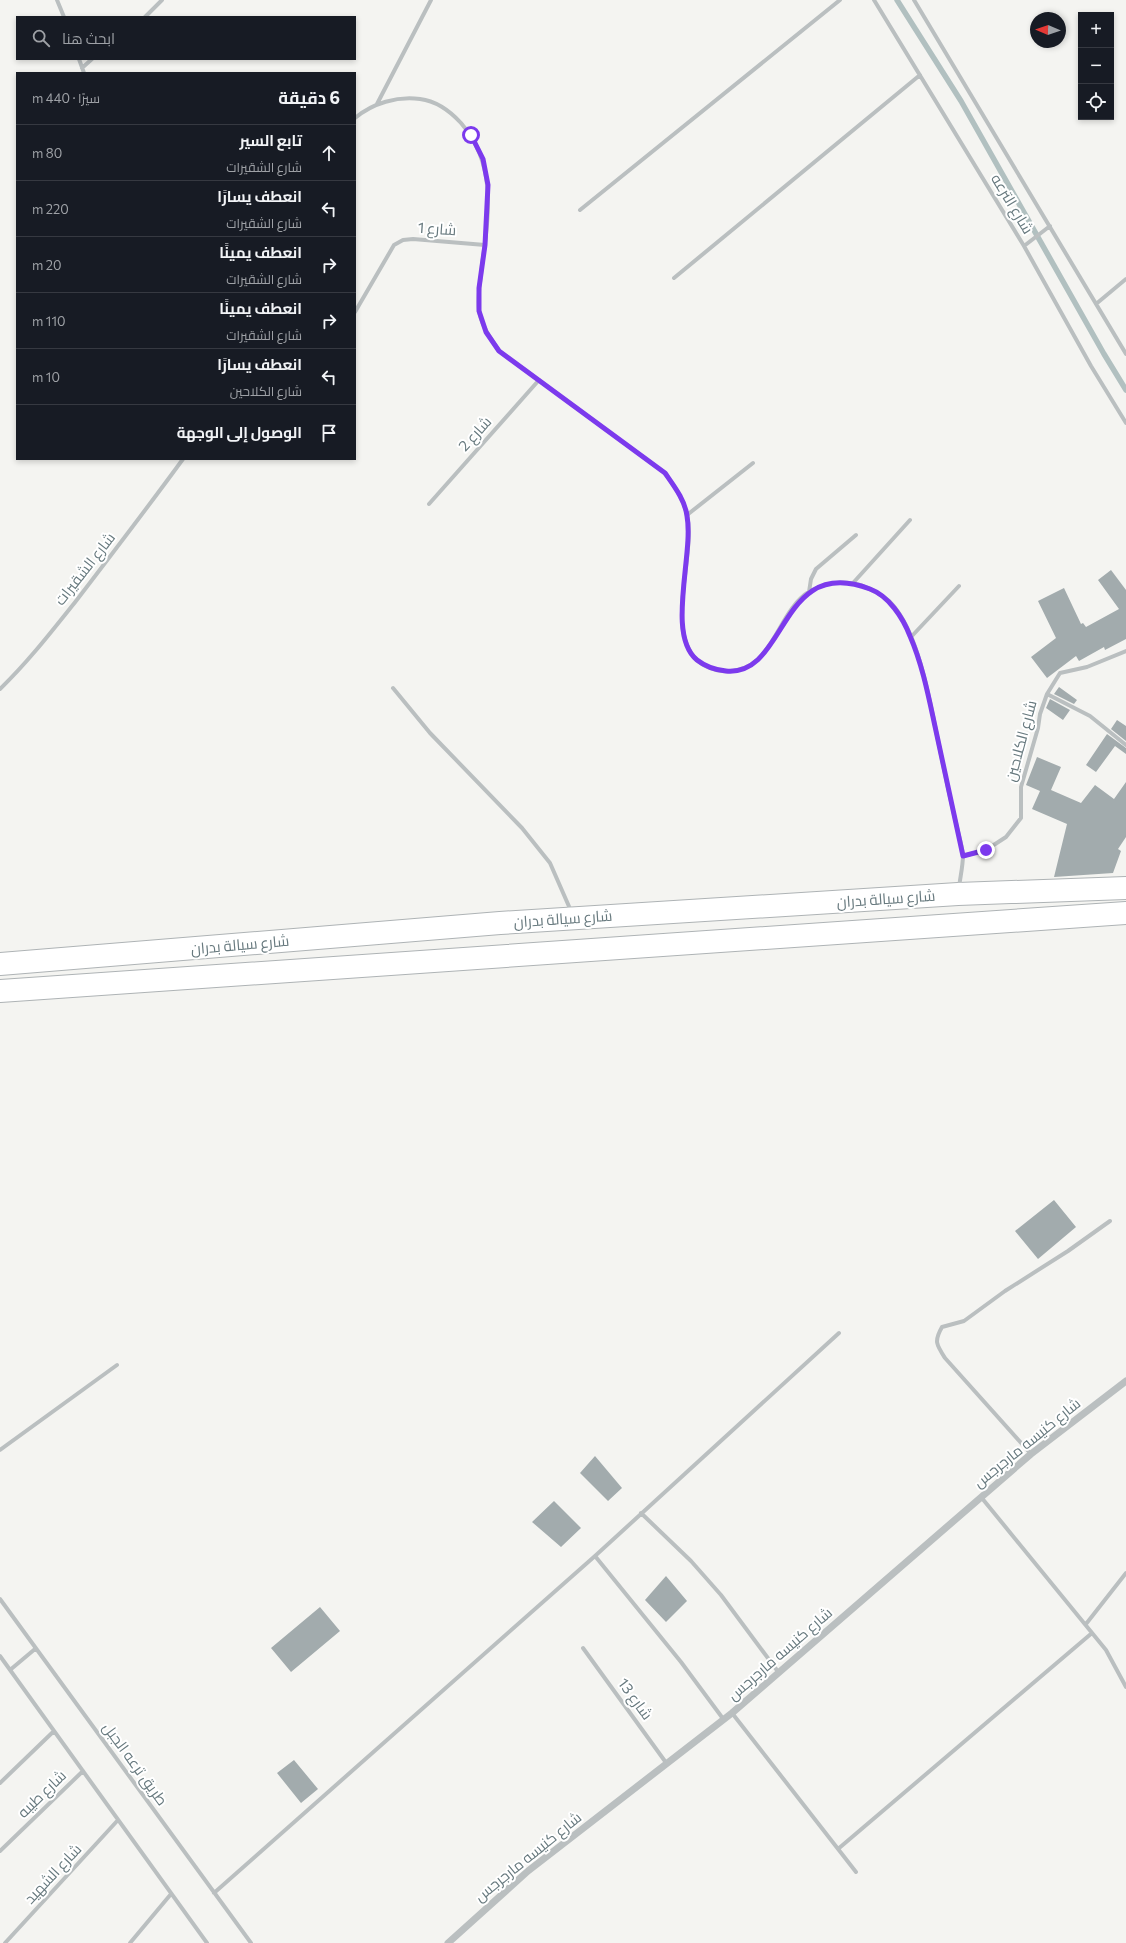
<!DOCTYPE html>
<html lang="ar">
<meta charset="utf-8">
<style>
:root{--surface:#171b24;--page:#242831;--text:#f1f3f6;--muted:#9ea1a6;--line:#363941}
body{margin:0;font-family:Commissioner,Cairo,sans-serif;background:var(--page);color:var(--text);direction:rtl}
.controls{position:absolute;right:12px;top:12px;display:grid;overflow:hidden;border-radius:0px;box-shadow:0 2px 6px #0003}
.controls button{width:36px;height:36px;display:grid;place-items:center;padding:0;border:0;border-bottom:1px solid var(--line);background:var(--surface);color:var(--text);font:20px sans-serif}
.compass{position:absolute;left:1030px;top:12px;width:36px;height:36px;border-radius:50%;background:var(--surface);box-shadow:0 2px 6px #0003;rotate:272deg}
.stop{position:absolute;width:12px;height:12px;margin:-9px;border:3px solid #7c3aed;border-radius:50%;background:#fff}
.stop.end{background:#7c3aed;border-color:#fff;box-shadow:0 1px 4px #0008}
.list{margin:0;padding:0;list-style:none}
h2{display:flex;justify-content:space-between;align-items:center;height:52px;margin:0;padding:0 16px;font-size:17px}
h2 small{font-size:13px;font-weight:400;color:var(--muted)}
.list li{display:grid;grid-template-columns:26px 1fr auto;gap:12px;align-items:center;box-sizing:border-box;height:56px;padding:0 16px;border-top:1px solid var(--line)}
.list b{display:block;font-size:15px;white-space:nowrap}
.list p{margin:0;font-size:13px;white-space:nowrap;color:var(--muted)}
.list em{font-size:13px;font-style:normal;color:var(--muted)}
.icon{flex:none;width:22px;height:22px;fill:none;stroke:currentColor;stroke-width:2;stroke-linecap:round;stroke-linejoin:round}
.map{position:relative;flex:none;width:1126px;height:1943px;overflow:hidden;direction:ltr}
.search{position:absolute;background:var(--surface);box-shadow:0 2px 6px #0003;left:16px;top:16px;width:340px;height:44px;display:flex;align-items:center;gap:10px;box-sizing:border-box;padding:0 14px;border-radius:0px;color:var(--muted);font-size:15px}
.panel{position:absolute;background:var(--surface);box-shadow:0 2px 6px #0003;left:16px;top:72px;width:340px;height:388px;border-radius:0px;direction:rtl}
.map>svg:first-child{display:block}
</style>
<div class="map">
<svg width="1126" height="1943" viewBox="0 0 1126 1943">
<rect width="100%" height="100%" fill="#f4f4f1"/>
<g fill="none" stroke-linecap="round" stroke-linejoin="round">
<path stroke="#b1c0c0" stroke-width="5.5" d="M 897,0 L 961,101 L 1104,354 L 1126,390"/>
</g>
<path fill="#a2abad" d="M 1111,570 L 1126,590 L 1126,639 L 1105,650 L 1104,647 L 1079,661 L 1076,656 L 1047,678 L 1031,657 L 1056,638 L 1038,601 L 1064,588 L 1081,624 L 1083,623 L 1086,627 L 1119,609 L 1098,580 Z
M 1059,687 L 1077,700 L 1074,704 L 1054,694 Z
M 1050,699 L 1070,710 L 1063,720 L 1046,708 Z
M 1117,720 L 1126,726 L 1126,741 L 1111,729 Z
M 1107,734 L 1126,748 L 1126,754 L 1115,746 L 1096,772 L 1086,765 Z
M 1037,757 L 1061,767 L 1051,790 L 1081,803 L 1095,785 L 1114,799 L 1126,782 L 1126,837 L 1118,849 L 1121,851 L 1113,873 L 1054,877 L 1067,824 L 1032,809 L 1040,791 L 1026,785 Z
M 1054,1200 L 1076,1227 L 1038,1259 L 1015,1231 Z
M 595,1456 L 622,1488 L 608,1501 L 580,1473 Z
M 554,1501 L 581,1528 L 561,1547 L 532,1522 Z
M 666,1576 L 687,1601 L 666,1622 L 645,1600 Z
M 320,1607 L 340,1631 L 291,1672 L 271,1648 Z
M 294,1760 L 318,1789 L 301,1803 L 277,1773 Z"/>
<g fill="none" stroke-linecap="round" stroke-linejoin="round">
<g stroke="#aeb3b5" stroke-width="24">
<path id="primary" d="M 0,964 L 500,923 L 958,894 L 1126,888
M 0,991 L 1126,913"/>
</g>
<path stroke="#babfc0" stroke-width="4" d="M 57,0 L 64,17
M 874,0 L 1024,246 L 1091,366 L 1126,423
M 914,0 L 1126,354
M 145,17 L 162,0
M 79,59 L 84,73
M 82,68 L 92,59
M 377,104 L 431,0
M 355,118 C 373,103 397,96 420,99 C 436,101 450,111 461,123 C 497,165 489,214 482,265 C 481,280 477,295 479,310 C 481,326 491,338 499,351 L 665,473 C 674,486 684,499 687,515 C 696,556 665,627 696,659 C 702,666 713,670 722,671 C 775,675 774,613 810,591 C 825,583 844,580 860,585 C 871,589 881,594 889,601 C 920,631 931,709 940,750 C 945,774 950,799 956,823 C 958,833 962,845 963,855 C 963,866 960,878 959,888
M 580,210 L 840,0
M 1024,246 L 1050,226
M 674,278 L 920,75
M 1096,304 L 1126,279
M 355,312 L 394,245 L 403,240 L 413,239 L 485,245
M 429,504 L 539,380
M 687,515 L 753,463
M 853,583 L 910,520
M 809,592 L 811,579 L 816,569 L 856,535
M 911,637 L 959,586
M 393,688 L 430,733 L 522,828 L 550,863 L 571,911
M 0,689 C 28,662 52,631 76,601 C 112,554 148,507 183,459
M 1047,694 L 1090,716 L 1126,745
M 963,856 L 986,850 L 1006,837 L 1021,818 L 1021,787 L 1038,728 L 1040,714 L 1047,694 L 1060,673 L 1087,667 L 1126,651
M 0,1450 L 117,1365
M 1031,1454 L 945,1358 C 936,1344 934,1341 942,1327 L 964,1321 L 1005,1291 L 1068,1251 L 1110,1221
M 981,1497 L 1106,1650 L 1126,1687
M 641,1513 L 691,1561 L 721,1595 L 779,1673
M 595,1556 L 681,1662 L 724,1720
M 0,1599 L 251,1943
M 1086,1624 L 1126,1573
M 583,1648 L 667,1764
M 0,1656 L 207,1943
M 10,1670 L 35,1649
M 732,1713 L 856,1872
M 0,1783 L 54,1731
M 838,1849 L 1092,1633
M 0,1851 L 83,1771
M 214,1893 L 595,1556 L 839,1333
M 5,1943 L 118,1820
M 130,1943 L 171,1894"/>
<path stroke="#babfc0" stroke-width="7" d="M 448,1943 L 528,1871 L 732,1713 L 1031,1454 L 1126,1381"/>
<use href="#primary" stroke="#fff" stroke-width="22"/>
</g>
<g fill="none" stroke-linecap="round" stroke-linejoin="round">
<path stroke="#7c3aed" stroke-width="5" d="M 471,135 L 483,159 L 488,185 L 485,245 L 479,288 L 479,311 L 486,332 L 499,351 L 665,473 C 674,486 685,500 687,516 C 694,554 666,635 697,660 C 706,667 715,670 726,671 C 788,677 778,554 870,589 C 889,596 903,618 910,636 C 923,666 929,699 936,731 C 945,773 954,814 963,856 L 986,850"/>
</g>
<g text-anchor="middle" stroke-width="4" stroke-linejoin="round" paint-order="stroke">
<g font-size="15" fill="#67797e" stroke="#fff">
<text transform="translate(1012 204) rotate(59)" y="5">شارع الترعه</text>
<text transform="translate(437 229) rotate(4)" y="5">شارع 1</text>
<text transform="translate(475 434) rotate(-48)" y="5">شارع 2</text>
<text transform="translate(85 569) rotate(-52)" y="5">شارع الشقيرات</text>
<text transform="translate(1021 741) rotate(-75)" y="5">شارع الكلاحين</text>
<text transform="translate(886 899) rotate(-4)" y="5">شارع سيالة بدران</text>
<text transform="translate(563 919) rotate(-4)" y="5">شارع سيالة بدران</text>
<text transform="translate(240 945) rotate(-5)" y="5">شارع سيالة بدران</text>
<text transform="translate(1027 1443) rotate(-39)" y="5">شارع كنيسه مارجرجس</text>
<text transform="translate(780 1654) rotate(-41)" y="5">شارع كنيسه مارجرجس</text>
<text transform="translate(635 1699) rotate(54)" y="5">شارع 13</text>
<text transform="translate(135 1764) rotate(54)" y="5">طريق ترعه الجبل</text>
<text transform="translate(42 1794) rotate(-44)" y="5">شارع طيبه</text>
<text transform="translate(528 1857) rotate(-39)" y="5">شارع كنيسه مارجرجس</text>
<text transform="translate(53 1874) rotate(-47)" y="5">شارع الشهيد</text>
</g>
</g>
</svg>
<div class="controls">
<button>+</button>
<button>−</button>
<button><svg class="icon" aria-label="locate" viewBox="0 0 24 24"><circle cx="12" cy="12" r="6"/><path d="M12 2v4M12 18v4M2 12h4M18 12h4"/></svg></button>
</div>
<svg class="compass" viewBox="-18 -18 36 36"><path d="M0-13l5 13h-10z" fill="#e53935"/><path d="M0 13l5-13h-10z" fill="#9ea1a6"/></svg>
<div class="stop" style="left:471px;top:135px"></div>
<div class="stop end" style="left:986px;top:850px"></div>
<div class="search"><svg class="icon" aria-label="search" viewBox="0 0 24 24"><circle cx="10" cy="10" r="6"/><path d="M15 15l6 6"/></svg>ابحث هنا</div>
<section class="panel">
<h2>6 دقيقة<small>سيرًا · 440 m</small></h2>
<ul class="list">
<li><svg class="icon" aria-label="ahead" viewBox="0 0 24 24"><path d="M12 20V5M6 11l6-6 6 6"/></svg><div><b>تابع السير</b><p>شارع الشقيرات</p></div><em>80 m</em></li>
<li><svg class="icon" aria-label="left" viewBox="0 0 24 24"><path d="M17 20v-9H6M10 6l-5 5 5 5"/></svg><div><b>انعطف يسارًا</b><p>شارع الشقيرات</p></div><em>220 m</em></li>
<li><svg class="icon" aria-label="right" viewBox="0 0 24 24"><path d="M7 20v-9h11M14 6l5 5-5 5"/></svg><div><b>انعطف يمينًا</b><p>شارع الشقيرات</p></div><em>20 m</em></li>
<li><svg class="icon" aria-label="right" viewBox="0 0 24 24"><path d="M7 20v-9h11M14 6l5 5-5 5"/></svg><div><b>انعطف يمينًا</b><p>شارع الشقيرات</p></div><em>110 m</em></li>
<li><svg class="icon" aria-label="left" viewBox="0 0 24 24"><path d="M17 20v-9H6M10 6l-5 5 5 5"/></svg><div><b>انعطف يسارًا</b><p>شارع الكلاحين</p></div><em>10 m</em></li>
<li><svg class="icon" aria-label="arrive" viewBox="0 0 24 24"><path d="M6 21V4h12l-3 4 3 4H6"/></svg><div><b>الوصول إلى الوجهة</b></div></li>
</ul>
</section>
</div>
